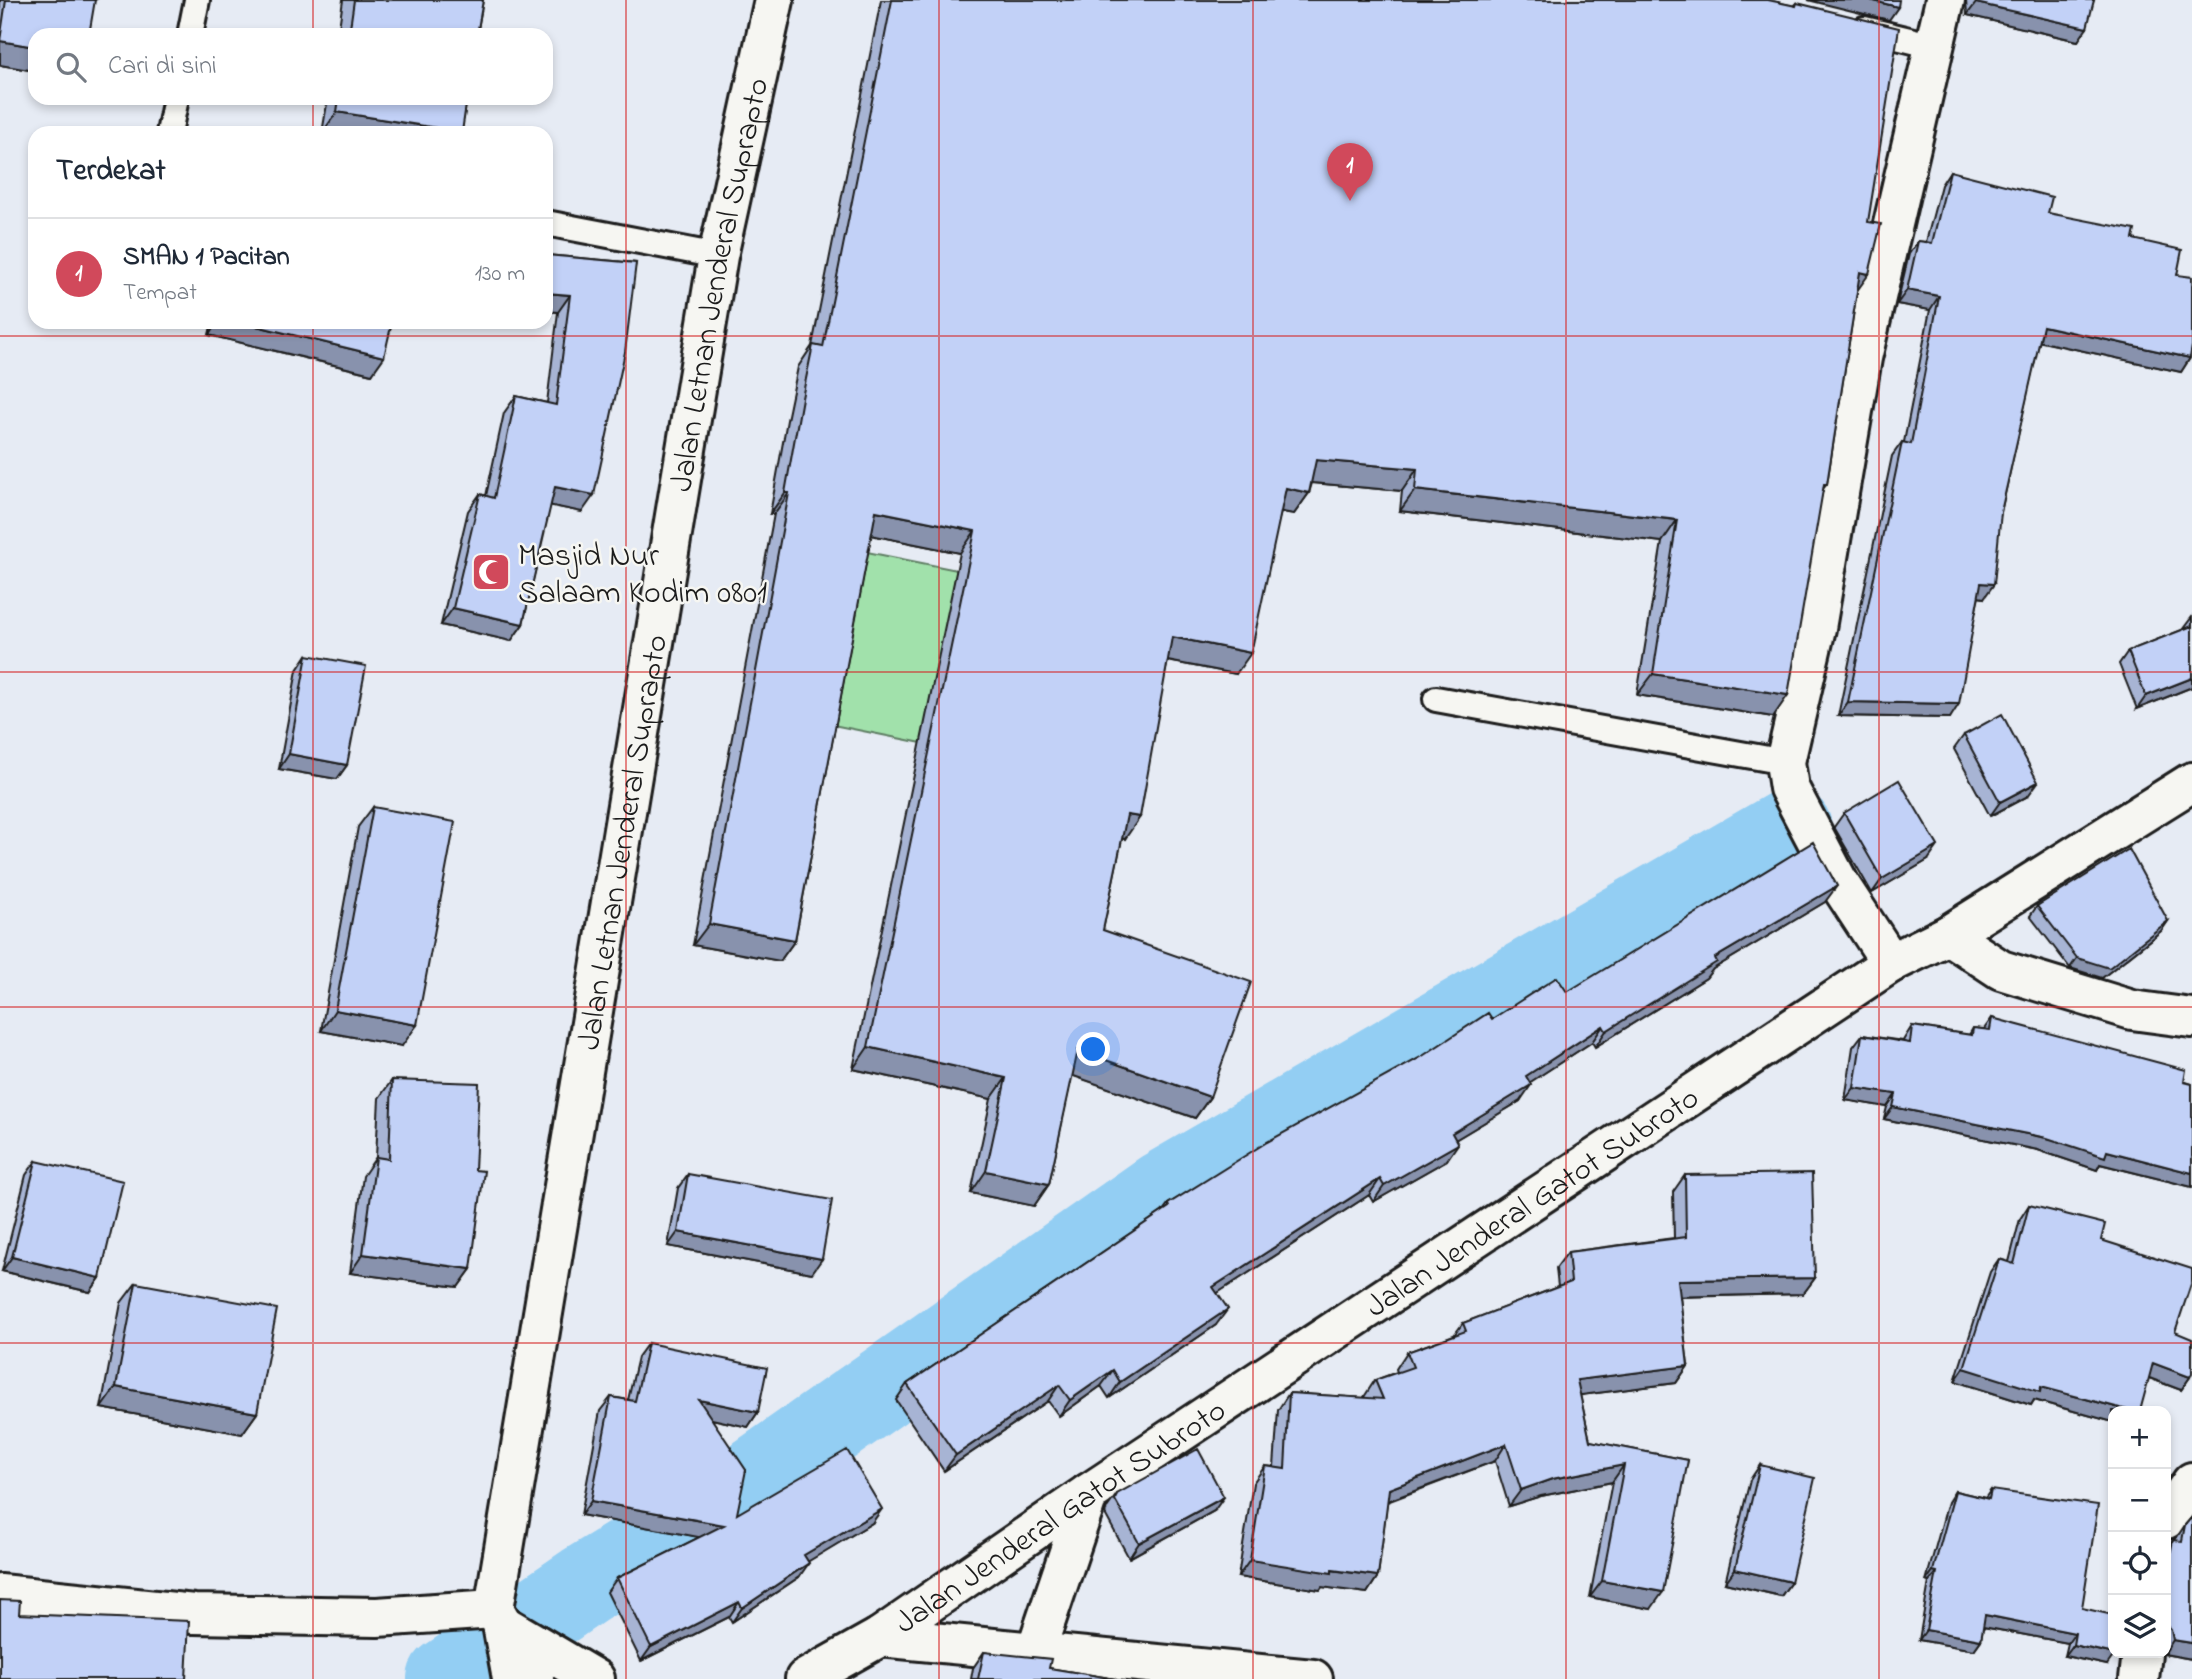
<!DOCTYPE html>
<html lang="id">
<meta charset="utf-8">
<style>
:root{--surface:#fff;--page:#f6f6f7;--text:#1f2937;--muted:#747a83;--line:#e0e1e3;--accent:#d1495b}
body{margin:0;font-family:"Indie Flower",sans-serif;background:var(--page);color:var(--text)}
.controls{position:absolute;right:21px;bottom:21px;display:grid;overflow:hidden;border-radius:14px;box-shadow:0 4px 10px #0003}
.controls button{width:63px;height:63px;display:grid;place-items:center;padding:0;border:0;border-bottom:2px solid var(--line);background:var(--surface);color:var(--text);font:35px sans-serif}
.you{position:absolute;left:1094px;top:1050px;width:24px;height:24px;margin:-18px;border:5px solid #fff;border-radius:50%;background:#1a73e8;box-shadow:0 0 0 10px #1a73e833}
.badge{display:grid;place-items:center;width:46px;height:46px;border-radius:50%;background:var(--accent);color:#fff;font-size:23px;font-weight:700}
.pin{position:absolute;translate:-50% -58px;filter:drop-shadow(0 2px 4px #0008)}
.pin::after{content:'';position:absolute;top:37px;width:24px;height:21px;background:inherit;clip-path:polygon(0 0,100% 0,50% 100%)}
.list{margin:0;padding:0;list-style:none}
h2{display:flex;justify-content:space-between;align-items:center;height:91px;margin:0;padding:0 28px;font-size:30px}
h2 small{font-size:23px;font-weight:400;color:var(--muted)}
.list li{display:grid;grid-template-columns:46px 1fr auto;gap:21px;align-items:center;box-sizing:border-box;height:112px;padding:0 28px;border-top:2px solid var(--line)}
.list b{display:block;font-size:26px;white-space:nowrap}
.list p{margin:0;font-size:23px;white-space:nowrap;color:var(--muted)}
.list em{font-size:23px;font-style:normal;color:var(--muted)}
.icon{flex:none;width:38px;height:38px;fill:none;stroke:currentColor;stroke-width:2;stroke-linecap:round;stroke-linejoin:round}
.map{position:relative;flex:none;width:2192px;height:1679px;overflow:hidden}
.search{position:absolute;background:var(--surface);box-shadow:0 4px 10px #0003;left:28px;top:28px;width:525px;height:77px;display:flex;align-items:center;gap:18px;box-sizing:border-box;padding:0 24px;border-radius:21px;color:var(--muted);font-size:26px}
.panel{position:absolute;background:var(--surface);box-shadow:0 4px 10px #0003;left:28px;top:126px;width:525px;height:203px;border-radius:21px}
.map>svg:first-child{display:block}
</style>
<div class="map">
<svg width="2192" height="1679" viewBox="0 0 2192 1679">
<rect width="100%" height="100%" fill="#e6ebf4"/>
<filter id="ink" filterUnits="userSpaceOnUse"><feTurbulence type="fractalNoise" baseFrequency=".0143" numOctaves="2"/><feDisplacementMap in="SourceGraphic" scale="14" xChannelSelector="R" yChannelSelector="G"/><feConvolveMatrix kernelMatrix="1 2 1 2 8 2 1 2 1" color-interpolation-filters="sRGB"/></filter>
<g filter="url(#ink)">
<path fill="#a1e1ab" stroke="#5e7e64" stroke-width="2" d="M 857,550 L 957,570 L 922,743 L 823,723 Z"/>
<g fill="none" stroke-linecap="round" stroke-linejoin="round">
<path stroke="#93cef3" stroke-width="82" d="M 448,1679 L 585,1585 L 719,1503 L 1162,1192 L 1791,828"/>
<g stroke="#1c1c1c" stroke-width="30">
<path id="service" d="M 1864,29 L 1934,46
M 190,35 L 197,0
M 169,133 L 176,98
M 546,223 L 718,256
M 1436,699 L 1785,762"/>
</g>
<g stroke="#1c1c1c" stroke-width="44">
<path id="minor" d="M 1948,935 L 2001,970 L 2132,1010 L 2192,1018
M 1891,963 L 1840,885 L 1789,788 L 1785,762 L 1816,628 L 1862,358 L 1945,0
M 2166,1519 L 2192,1482
M 2139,1679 L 2142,1653"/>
</g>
<g stroke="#1c1c1c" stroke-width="44">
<path id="tertiary" d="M 0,1594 L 194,1614 L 377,1617 L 494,1609
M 880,1637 L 1313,1679
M 1035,1653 L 1089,1493"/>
</g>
<g stroke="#1c1c1c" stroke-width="44">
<g id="secondary">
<path id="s1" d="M 534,1679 L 494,1609 L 718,256 L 774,0"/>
</g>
</g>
<g stroke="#1c1c1c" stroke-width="44">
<g id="trunk">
<path d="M 502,1624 L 595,1679"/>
<path d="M 502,1624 L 512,1679"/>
<path id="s2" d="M 805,1679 L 880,1637 L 1089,1493 L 1891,963 L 1948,935 L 2192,782"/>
</g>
</g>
<use href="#service" stroke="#f6f6f2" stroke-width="24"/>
<use href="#minor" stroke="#f6f6f2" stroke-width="38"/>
<use href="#tertiary" stroke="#f6f6f2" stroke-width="38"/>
<use href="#secondary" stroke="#f6f6f2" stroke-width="38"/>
<use href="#trunk" stroke="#f6f6f2" stroke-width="38"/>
</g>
<path fill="#a7b4d4" stroke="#1c1c1c" stroke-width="2" d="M 0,0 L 95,0 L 35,35 L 35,71 L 0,65 Z
M 343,0 L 483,0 L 477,35 L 338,35 Z
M 881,0 L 1768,0 L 1794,6 L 1797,3 L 1857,290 L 1827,484 L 1823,489 L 1773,717 L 1637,695 L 1662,542 L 1400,511 L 1402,491 L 1312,483 L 1309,493 L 1294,514 L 1281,512 L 1236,674 L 1168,661 L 1125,839 L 1122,838 L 1103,930 L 1210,1097 L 1195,1118 L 1072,1075 L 1049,1184 L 1034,1206 L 971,1193 L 991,1099 L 853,1069 L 960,553 L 871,535 L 795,940 L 780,961 L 693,945 L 774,514 L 770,514 L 787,420 L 798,367 L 812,346 Z
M 1966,0 L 2094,0 L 2078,41 L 1967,15 Z
M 328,98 L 467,98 L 461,133 L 322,133 Z
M 1950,171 L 2048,213 L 2133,239 L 2177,275 L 2190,358 L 2181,372 L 2039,341 L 2001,512 L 1984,598 L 1979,597 L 1950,718 L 1838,716 L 1892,456 L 1902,442 L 1904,442 L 1930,310 L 1897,304 L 1909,254 L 1918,241 L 1926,242 L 1941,185 Z
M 546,255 L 636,263 L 582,512 L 550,505 L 523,624 L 511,641 L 441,625 L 468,511 L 480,494 L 486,496 L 504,413 L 516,396 L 547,403 L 558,312 L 546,311 Z
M 212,322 L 392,322 L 372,374 L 209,335 Z
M 2192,617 L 2192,687 L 2137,709 L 2119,664 L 2128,651 L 2182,630 Z
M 307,655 L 347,765 L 337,779 L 279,769 L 297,670 Z
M 1964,735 L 2028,796 L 1990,816 L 1954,749 Z
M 373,807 L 402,1046 L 321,1031 L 358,827 Z
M 1844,813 L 1928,860 L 1872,893 L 1834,827 Z
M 1825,902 L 1713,969 L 1706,978 L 1595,1047 L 1592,1042 L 1530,1082 L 1520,1101 L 1455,1140 L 1447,1160 L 1373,1202 L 1369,1195 L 1217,1293 L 1216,1325 L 1109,1398 L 1101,1386 L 1059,1416 L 1048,1401 L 944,1471 L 896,1400 L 907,1384 L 1162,1212 L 1168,1204 L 1492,1019 Z
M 2037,906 L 2168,921 L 2161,931 L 2102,978 L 2070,968 L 2030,916 Z
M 1992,1018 L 2192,1084 L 2192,1187 L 2100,1164 L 2097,1170 L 2038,1150 L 1884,1119 L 1887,1107 L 1845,1100 L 1853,1047 L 1862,1035 L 1903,1041 L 1904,1039 L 1912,1026 L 1969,1035 L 1973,1028 L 1984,1029 Z
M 392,1080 L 471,1269 L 458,1287 L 350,1273 L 363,1176 L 376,1157 L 379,1098 Z
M 36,1161 L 100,1278 L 90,1292 L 2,1271 L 26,1175 Z
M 688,1174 L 812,1273 L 668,1246 L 678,1188 Z
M 1685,1175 L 1815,1278 L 1803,1294 L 1680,1297 L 1688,1366 L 1676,1383 L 1580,1395 L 1590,1441 L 1688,1460 L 1651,1609 L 1590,1597 L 1612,1482 L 1541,1496 L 1509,1506 L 1495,1461 L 1387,1502 L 1378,1576 L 1367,1593 L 1322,1587 L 1320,1590 L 1238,1577 L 1253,1483 L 1265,1466 L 1274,1467 L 1278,1410 L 1289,1393 L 1364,1398 L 1364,1397 L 1375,1380 L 1397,1372 L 1396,1369 L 1407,1352 L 1454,1335 L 1463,1323 L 1558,1287 L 1556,1268 L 1568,1252 L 1674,1238 L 1673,1192 Z
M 2029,1205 L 2101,1240 L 2175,1332 L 2190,1377 L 2181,1390 L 2149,1378 L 2113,1411 L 2113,1422 L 2034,1400 L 2031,1405 L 1955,1381 L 1990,1272 L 1999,1259 L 2009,1262 L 2020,1219 Z
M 136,1283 L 257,1413 L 242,1434 L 101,1408 L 121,1303 Z
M 648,1343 L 758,1412 L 748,1427 L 712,1419 L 737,1514 L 872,1523 L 808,1561 L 799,1577 L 732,1622 L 729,1617 L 641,1661 L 607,1592 L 617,1578 L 700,1537 L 581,1515 L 600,1411 L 611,1397 L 628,1400 L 638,1357 Z
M 1760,1465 L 1791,1582 L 1781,1596 L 1725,1583 L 1750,1480 Z
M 1991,1490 L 2082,1608 L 2107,1665 L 2065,1656 L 2068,1643 L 1983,1627 L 1981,1640 L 1974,1650 L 1919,1640 L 1929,1582 L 1926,1581 L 1948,1502 L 1955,1491 L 1985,1498 Z
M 1117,1494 L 1214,1511 L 1129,1558 L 1105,1514 L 1107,1508 Z
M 2192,1517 L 2192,1659 L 2164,1654 L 2163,1653 L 2166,1653 L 2166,1550 L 2173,1540 L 2175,1540 L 2185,1525 Z
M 984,1652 L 1049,1668 L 1116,1679 L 971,1679 L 973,1668 Z"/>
<path fill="#8892ad" stroke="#1c1c1c" stroke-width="2" d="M 1808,0 L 1870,0 L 1898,7 L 1889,20 Z
M 1976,3 L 2087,28 L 2078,41 L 1967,15 Z
M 0,41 L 35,47 L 35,71 L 0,65 Z
M 337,112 L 462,132 L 322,133 Z
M 1860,272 L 1869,274 L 1854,295 Z
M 1907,290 L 1939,296 L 1930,310 L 1897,304 Z
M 546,293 L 570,295 L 558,312 L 546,311 Z
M 217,322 L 240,322 L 384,357 L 372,374 L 209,335 Z
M 2043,326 L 2190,358 L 2181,372 L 2033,340 Z
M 1316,460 L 1417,469 L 1402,491 L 1301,482 Z
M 555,487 L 594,495 L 582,512 L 543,504 Z
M 1286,488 L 1309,493 L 1294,514 L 1271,510 Z
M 1415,490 L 1677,520 L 1662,542 L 1400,511 Z
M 785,493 L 789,493 L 774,514 L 770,514 Z
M 876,511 L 975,531 L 960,553 L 861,533 Z
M 1981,583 L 1994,584 L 1984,598 L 1972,596 Z
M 453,608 L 523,624 L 511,641 L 441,625 Z
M 1172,637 L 1251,653 L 1236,674 L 1157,659 Z
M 1653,674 L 1788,695 L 1773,717 L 1637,695 Z
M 2192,678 L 2192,687 L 2137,709 L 2146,696 Z
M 1848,702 L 1959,704 L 1950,718 L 1838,716 Z
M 289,754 L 347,765 L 337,779 L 279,769 Z
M 2038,782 L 2028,796 L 1990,816 L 2000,802 Z
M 1127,815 L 1140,817 L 1125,839 L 1112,837 Z
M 1938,846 L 1928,860 L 1872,893 L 1882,879 Z
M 1837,886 L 1825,902 L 1713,969 L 1706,978 L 1595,1047 L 1606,1031 L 1715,958 Z
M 2168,921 L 2161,931 L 2102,978 L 2070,968 L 2077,958 Z
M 709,924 L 795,940 L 780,961 L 693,945 Z
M 335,1010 L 417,1025 L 402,1046 L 321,1031 Z
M 1603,1026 L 1592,1042 L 1515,1092 L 1526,1076 Z
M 868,1047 L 1006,1078 L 991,1099 L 853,1069 Z
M 1078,1050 L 1210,1097 L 1195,1118 L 1062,1072 Z
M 1531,1085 L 1520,1101 L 1440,1149 L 1452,1133 Z
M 1854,1088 L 1896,1094 L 1887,1107 L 1845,1100 Z
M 1893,1107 L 2047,1138 L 2107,1151 L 2192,1173 L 2192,1187 L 2100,1164 L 2097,1170 L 2038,1150 L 1884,1119 Z
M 1458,1144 L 1447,1160 L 1373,1202 L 1384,1186 Z
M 986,1171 L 1049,1184 L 1034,1206 L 971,1193 Z
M 1380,1179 L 1369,1195 L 1202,1303 L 1213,1287 Z
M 678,1232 L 822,1259 L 812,1273 L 668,1246 Z
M 363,1254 L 471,1269 L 458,1287 L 350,1273 Z
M 12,1257 L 100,1278 L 90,1292 L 2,1271 Z
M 1815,1278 L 1803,1294 L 1666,1297 L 1678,1280 Z
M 1228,1309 L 1216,1325 L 1109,1398 L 1120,1382 Z
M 2153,1363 L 2190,1377 L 2181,1390 L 2144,1376 Z
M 1688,1366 L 1676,1383 L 1566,1397 L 1577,1380 Z
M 1964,1368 L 2041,1387 L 2131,1411 L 2113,1411 L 2113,1422 L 2034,1400 L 2031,1405 L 1955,1381 Z
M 1113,1370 L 1101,1386 L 1059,1416 L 1070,1400 Z
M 1059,1385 L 1048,1401 L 944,1471 L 956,1455 Z
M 116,1387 L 257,1413 L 242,1434 L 101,1408 Z
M 699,1400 L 758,1412 L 748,1427 L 689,1414 Z
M 1506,1444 L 1495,1461 L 1377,1505 L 1389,1489 Z
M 1624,1465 L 1612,1482 L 1541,1496 L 1509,1506 L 1521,1490 L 1552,1479 Z
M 1224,1497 L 1214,1511 L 1129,1558 L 1139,1543 Z
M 591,1501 L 724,1525 L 714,1540 L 581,1515 Z
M 882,1509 L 872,1523 L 794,1570 L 804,1555 Z
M 1250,1560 L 1378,1576 L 1367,1593 L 1322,1587 L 1320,1590 L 1238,1577 Z
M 809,1563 L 799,1577 L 732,1622 L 742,1608 Z
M 1735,1569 L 1791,1582 L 1781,1596 L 1725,1583 Z
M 1933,1571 L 1937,1572 L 1929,1582 L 1926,1581 Z
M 1602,1581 L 1663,1592 L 1651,1609 L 1590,1597 Z
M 739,1602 L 729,1617 L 641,1661 L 651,1647 Z
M 1985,1615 L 2075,1633 L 2068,1643 L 1978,1626 Z
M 1926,1630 L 1981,1640 L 1974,1650 L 1919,1640 Z
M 2173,1640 L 2192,1643 L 2192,1659 L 2164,1654 L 2166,1653 L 2166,1651 Z
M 2073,1645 L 2115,1654 L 2107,1665 L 2065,1656 Z"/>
<path fill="#c2d1f7" stroke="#1c1c1c" stroke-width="2" d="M 6,0 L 95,0 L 89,35 L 35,35 L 35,47 L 0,41 Z
M 354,0 L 483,0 L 477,35 L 349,35 Z
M 892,0 L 1768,0 L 1796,6 L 1797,3 L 1899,28 L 1868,222 L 1881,224 L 1869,274 L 1860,272 L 1827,484 L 1824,484 L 1788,695 L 1653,674 L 1677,520 L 1415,490 L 1417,469 L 1316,460 L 1309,493 L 1286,488 L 1251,653 L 1172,637 L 1140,817 L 1127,815 L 1103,930 L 1251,982 L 1210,1097 L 1078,1050 L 1049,1184 L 986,1171 L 1006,1078 L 868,1047 L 975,531 L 876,511 L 795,940 L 709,924 L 789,493 L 785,493 L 802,398 L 813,345 L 823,347 Z
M 1870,0 L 1899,0 L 1898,7 Z
M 1976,0 L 2094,0 L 2087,28 L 1976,3 Z
M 339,98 L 467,98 L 462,132 L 337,112 Z
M 1950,171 L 2052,197 L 2048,213 L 2135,230 L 2133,239 L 2182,250 L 2177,275 L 2192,277 L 2192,346 L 2190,358 L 2043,326 L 2001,512 L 1994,584 L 1981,583 L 1959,704 L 1848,702 L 1902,442 L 1911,444 L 1939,296 L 1907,290 L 1918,241 L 1932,243 Z
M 546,255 L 636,263 L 625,352 L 594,495 L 555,487 L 523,624 L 453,608 L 480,494 L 494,498 L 516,396 L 556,405 L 570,295 L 546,293 Z
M 240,322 L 392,322 L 384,357 Z
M 2192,626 L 2192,678 L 2146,696 L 2128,651 Z
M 307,655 L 366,666 L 347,765 L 289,754 Z
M 2002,714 L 2038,782 L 2000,802 L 1964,735 Z
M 1899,780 L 1938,846 L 1882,879 L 1844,813 Z
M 373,807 L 455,822 L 417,1025 L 335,1010 Z
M 1813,842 L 1837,886 L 1715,958 L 1717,962 L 1606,1031 L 1603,1026 L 1526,1076 L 1531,1085 L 1452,1133 L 1458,1144 L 1384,1186 L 1380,1179 L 1213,1287 L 1228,1309 L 1120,1382 L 1113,1370 L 1070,1400 L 1059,1385 L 956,1455 L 907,1384 L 1169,1207 L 1168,1204 L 1267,1142 L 1421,1057 L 1488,1013 L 1492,1019 L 1557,977 L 1567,992 Z
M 2129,849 L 2168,921 L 2109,968 L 2077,958 L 2037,906 Z
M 1992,1018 L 2186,1070 L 2184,1082 L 2192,1084 L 2192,1173 L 2107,1151 L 2105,1157 L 2047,1138 L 1893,1107 L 1896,1094 L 1854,1088 L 1862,1035 L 1910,1043 L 1912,1026 L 1972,1035 L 1973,1028 L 1990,1030 Z
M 392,1080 L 479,1083 L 475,1170 L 484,1171 L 471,1269 L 363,1254 L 376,1157 L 389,1159 Z
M 36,1161 L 123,1181 L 100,1278 L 12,1257 Z
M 1812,1173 L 1815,1278 L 1678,1280 L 1688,1366 L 1577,1380 L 1590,1441 L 1688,1460 L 1663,1592 L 1602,1581 L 1624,1465 L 1552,1479 L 1521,1490 L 1506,1444 L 1389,1489 L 1378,1576 L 1332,1570 L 1332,1573 L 1250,1560 L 1265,1466 L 1285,1469 L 1289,1393 L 1383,1399 L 1375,1380 L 1413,1367 L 1407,1352 L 1466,1331 L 1463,1323 L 1571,1282 L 1568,1252 L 1686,1237 L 1685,1175 Z
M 688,1174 L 832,1200 L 822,1259 L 678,1232 Z
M 2029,1205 L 2105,1224 L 2101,1240 L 2192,1269 L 2192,1281 L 2175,1332 L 2192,1339 L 2192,1373 L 2190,1377 L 2153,1363 L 2140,1411 L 2131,1411 L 2041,1387 L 2040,1392 L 1964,1368 L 1999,1259 L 2014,1264 Z
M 136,1283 L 277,1309 L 257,1413 L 116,1387 Z
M 648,1343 L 767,1368 L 758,1412 L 699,1400 L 746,1470 L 737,1514 L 847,1450 L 882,1509 L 804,1555 L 809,1563 L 742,1608 L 739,1602 L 651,1647 L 617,1578 L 724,1525 L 591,1501 L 611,1397 L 635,1401 Z
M 1198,1449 L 1224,1497 L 1139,1543 L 1115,1500 L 1117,1494 Z
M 1760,1465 L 1815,1478 L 1791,1582 L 1735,1569 Z
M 1991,1490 L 2098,1505 L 2082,1608 L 2113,1615 L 2113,1653 L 2115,1653 L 2115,1654 L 2073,1645 L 2075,1633 L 1985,1615 L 1981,1640 L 1926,1630 L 1937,1572 L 1933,1571 L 1955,1491 L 1989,1499 Z
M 2192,1517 L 2192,1643 L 2173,1640 L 2171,1630 L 2166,1625 L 2166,1575 L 2173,1540 L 2182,1541 L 2185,1525 Z
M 0,1600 L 20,1601 L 19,1614 L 189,1621 L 186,1679 L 0,1679 Z
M 984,1652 L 1051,1659 L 1049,1668 L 1116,1679 L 978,1679 Z"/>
</g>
<path fill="none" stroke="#d62828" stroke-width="2" stroke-opacity="0.55" d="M 313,0 L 313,35M 626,0 L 626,1679M 939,0 L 939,1679M 1253,0 L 1253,1679M 1566,0 L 1566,1679M 1879,0 L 1879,1679M 313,98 L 313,133M 313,322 L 313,1679M 0,336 L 2192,336M 0,672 L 2192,672M 0,1007 L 2192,1007M 0,1343 L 2192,1343"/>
<defs>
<g id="mosque-square" transform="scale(2.0125)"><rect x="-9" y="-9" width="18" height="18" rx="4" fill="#d1495b" stroke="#f6f6f2"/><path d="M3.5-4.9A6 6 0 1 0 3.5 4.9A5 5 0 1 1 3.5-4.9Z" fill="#fff"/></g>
</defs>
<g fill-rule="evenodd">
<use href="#mosque-square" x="491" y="572"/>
</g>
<g text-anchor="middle" stroke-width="5" stroke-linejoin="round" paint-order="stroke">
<g font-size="32" fill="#1c1c1c" stroke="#f6f6f2">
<text dy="11" stroke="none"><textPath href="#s1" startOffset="1424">Jalan Letnan Jenderal Suprapto</textPath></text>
<text dy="11" stroke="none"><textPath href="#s1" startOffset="858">Jalan Letnan Jenderal Suprapto</textPath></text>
<text dy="11" stroke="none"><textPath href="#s2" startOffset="870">Jalan Jenderal Gatot Subroto</textPath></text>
<text dy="11" stroke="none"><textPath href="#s2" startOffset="303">Jalan Jenderal Gatot Subroto</textPath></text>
</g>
<g font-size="32" fill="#1c1c1c" stroke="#f6f6f2" text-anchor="start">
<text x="518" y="565">Masjid Nur<tspan x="518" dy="37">Salaam Kodim 0801</tspan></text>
</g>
</g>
</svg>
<div class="controls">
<button>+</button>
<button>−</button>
<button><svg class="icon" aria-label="locate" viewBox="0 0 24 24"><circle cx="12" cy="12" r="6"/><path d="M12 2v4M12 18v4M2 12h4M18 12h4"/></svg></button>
<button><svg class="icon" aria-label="layers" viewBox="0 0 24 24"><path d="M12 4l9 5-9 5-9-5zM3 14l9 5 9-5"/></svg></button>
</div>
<div class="you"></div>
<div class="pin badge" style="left:1350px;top:201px">1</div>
<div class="search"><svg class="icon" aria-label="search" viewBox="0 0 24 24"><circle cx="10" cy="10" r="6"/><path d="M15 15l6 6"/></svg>Cari di sini</div>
<section class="panel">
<h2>Terdekat<small></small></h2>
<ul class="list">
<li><span class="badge">1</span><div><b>SMAN 1 Pacitan</b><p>Tempat</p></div><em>130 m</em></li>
</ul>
</section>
</div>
